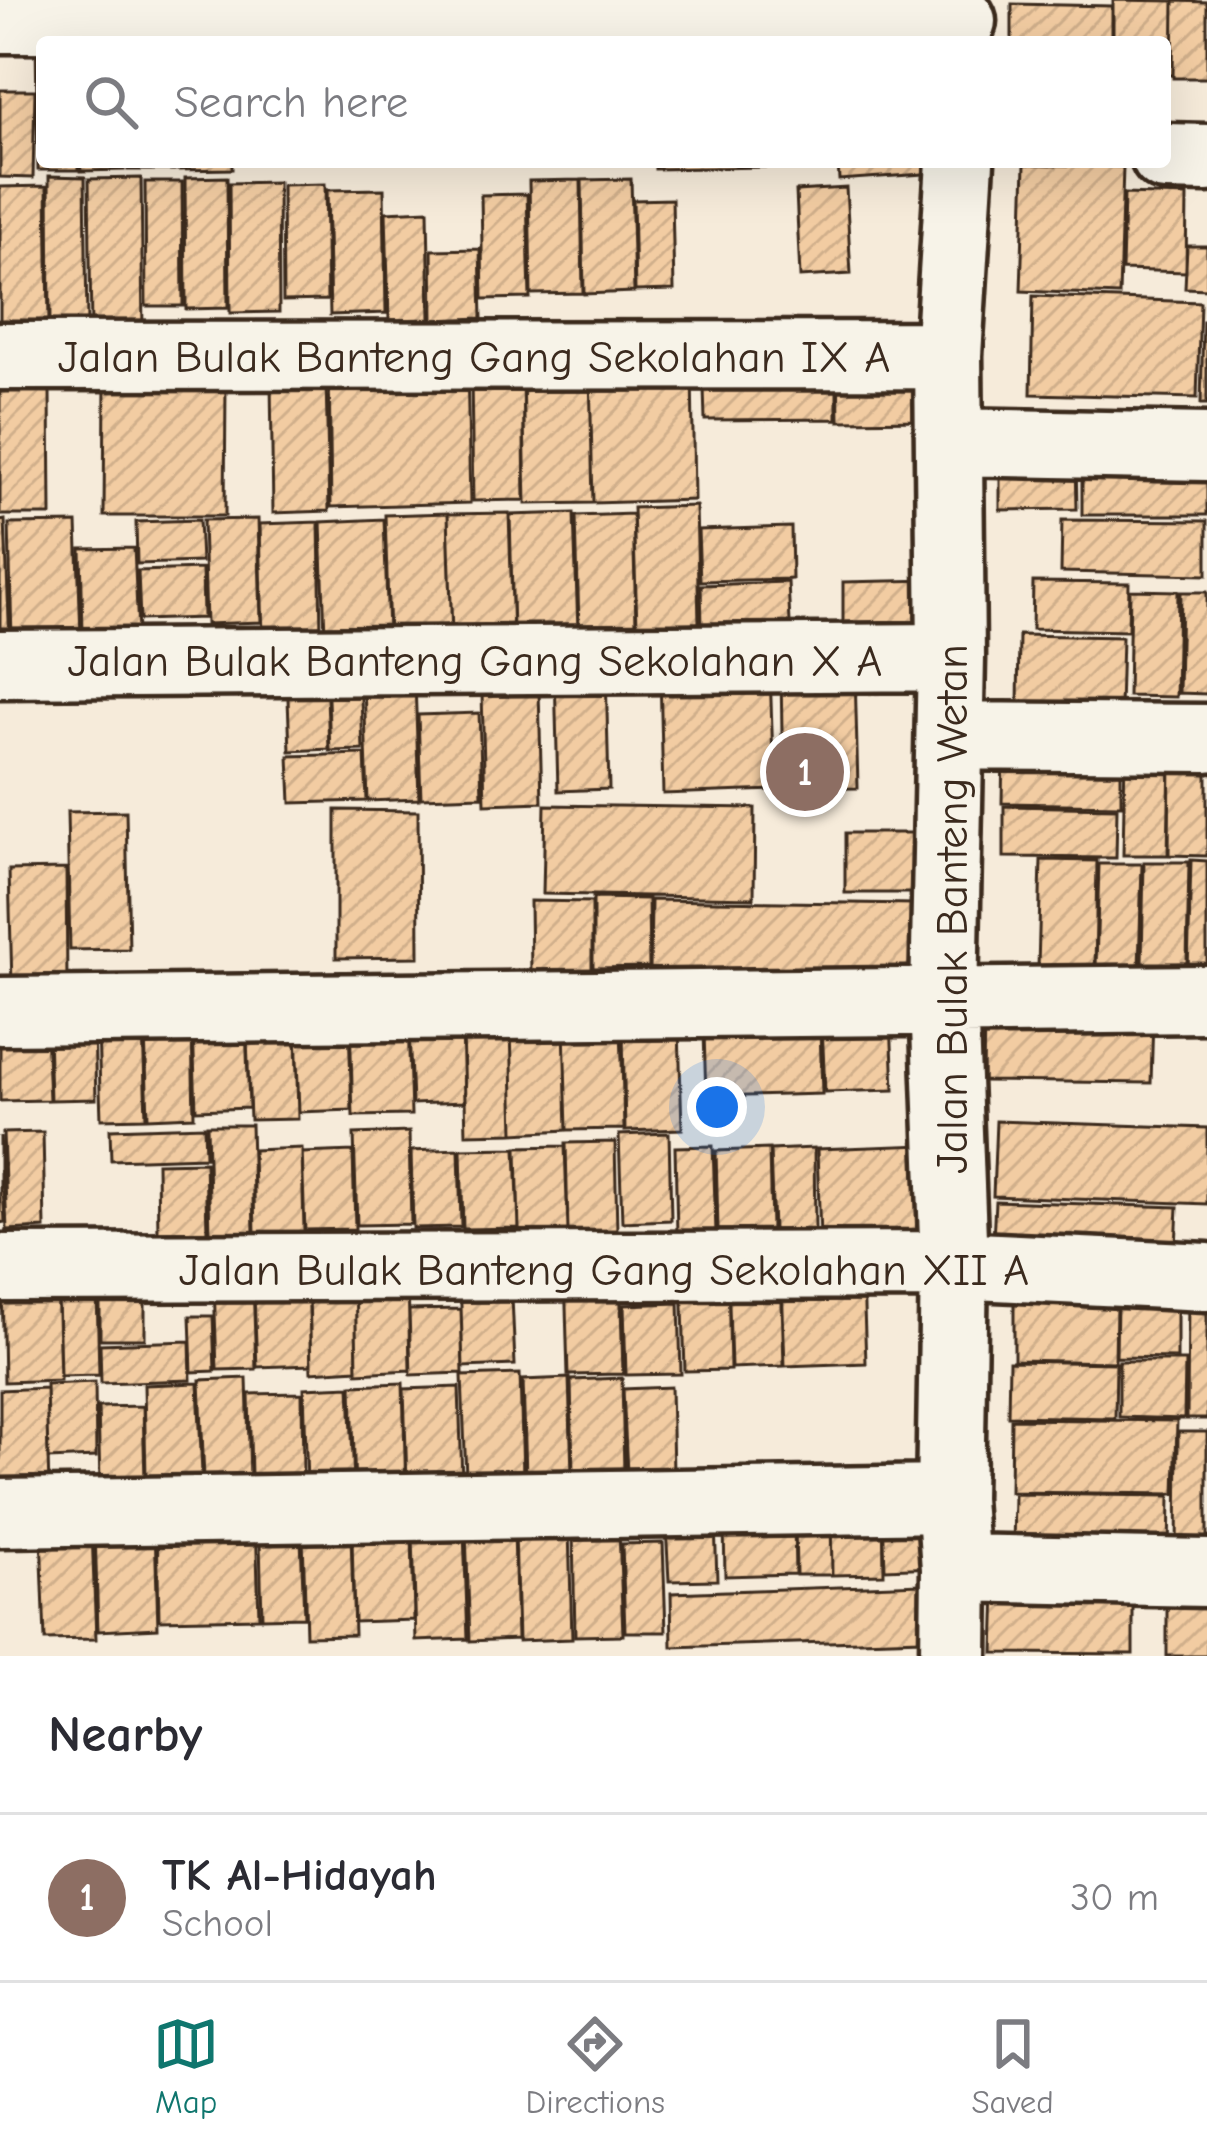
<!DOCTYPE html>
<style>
:root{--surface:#fff;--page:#f7f7f7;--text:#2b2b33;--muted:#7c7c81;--line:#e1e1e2;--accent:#0f766e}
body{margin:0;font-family:"Comic Neue",sans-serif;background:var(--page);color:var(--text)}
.you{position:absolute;left:717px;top:1107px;width:42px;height:42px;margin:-30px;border:9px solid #fff;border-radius:50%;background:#1a73e8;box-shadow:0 0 0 18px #1a73e833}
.badge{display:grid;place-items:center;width:78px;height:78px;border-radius:50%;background:var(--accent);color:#fff;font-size:39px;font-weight:700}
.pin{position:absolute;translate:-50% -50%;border:6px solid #fff;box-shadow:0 3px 12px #0006}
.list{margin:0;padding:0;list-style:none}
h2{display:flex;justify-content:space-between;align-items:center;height:156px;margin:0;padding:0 48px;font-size:51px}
h2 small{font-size:39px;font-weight:400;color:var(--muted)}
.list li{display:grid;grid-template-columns:78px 1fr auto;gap:36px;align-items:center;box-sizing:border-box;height:168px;padding:0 48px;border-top:3px solid var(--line)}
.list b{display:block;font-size:45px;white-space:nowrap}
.list p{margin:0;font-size:39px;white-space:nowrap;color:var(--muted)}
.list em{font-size:39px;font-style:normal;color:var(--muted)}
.icon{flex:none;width:66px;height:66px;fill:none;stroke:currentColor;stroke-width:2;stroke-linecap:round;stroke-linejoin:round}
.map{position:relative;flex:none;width:1207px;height:1656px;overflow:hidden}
.search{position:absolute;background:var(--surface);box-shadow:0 12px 48px #0002;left:36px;right:36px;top:36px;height:132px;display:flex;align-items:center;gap:30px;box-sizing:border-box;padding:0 42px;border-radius:12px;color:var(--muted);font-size:45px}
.sheet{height:324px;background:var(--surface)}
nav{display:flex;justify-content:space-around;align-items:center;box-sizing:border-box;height:168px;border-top:3px solid var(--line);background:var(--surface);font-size:33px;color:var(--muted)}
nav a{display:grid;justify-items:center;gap:6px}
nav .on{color:var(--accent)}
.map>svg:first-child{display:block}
</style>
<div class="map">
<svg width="1207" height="1656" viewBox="0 0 1207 1656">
<defs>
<pattern id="building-hatch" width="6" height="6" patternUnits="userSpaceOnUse" patternTransform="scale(3)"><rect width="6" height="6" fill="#f2cca2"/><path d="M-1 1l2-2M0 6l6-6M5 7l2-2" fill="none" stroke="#d0af8b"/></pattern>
</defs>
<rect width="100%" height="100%" fill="#f6ebda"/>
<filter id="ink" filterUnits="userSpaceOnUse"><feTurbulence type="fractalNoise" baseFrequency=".00833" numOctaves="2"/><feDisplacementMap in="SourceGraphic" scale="24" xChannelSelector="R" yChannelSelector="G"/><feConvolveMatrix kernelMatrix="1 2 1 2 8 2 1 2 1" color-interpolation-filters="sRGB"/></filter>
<g filter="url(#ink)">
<path fill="url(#building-hatch)" stroke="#3b2a1e" stroke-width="3" d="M 1113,0 L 1174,1 L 1173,75 L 1165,75 L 1165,42 L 1113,42 Z
M 1174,1 L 1207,2 L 1207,78 L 1173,78 Z
M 1012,4 L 1112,6 L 1112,42 L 1012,42 Z
M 36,44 L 42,44 L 42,162 L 78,162 L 78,170 L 38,170 Z
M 0,90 L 35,90 L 33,178 L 0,177 Z
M 80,162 L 124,162 L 124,170 L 81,171 Z
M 128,162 L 174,162 L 174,170 L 128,170 Z
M 178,162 L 232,162 L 232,169 L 178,170 Z
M 655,162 L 765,162 L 765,167 L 655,169 Z
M 838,162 L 937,162 L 937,173 L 839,180 Z
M 1025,164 L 1123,167 L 1119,295 L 1021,291 Z
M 49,176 L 85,177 L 87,327 L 50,327 Z
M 227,177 L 228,308 L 186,309 L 185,178 Z
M 141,178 L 143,331 L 91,332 L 89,179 Z
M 631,179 L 634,292 L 584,294 L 582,180 Z
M 581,180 L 583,293 L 531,294 L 529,181 Z
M 145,182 L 182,182 L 183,306 L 146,306 Z
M 278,182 L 279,312 L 230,313 L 229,183 Z
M 325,184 L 327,300 L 283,301 L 282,185 Z
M 47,186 L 49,326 L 0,327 L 0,187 Z
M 846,188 L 851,274 L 800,277 L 796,191 Z
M 384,189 L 386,313 L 330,315 L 327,190 Z
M 527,194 L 530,298 L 483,299 L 481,195 Z
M 1124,194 L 1187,196 L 1186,272 L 1122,270 Z
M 672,199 L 674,290 L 635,291 L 633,200 Z
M 428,210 L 430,319 L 389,320 L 386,212 Z
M 1187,246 L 1207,246 L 1207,289 L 1185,288 Z
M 480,249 L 482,318 L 433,320 L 432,250 Z
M 1033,296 L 1200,302 L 1197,398 L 1031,394 Z
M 1203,321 L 1207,321 L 1207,404 L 1201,404 Z
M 838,360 L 929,360 L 929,420 L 839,421 Z
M 467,366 L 470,503 L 331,507 L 329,369 Z
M 692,370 L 694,500 L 593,503 L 590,373 Z
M 590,373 L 593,503 L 526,504 L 523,374 Z
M 523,377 L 525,500 L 473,501 L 471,378 Z
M 326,380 L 329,511 L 273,513 L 271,382 Z
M 105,383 L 226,383 L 225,516 L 104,516 Z
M 704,388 L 837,388 L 837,419 L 705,420 Z
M 0,390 L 50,390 L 51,515 L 0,515 Z
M 1082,460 L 1207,461 L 1207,515 L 1082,515 Z
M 1000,461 L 1076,461 L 1077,509 L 1000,510 Z
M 696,506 L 699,623 L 637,625 L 633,508 Z
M 448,513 L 452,634 L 389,636 L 385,515 Z
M 509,513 L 513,637 L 452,640 L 448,514 Z
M 574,513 L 578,631 L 513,633 L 510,515 Z
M 633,514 L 636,625 L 579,627 L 576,516 Z
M 258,519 L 261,622 L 206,624 L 203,520 Z
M 384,519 L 388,633 L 325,635 L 321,522 Z
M 5,520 L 10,645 L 0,645 L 0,521 Z
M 199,520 L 201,562 L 137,564 L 136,522 Z
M 1062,520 L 1207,521 L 1207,575 L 1061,572 Z
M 319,522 L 321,636 L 263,639 L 260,524 Z
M 77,523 L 81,637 L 12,639 L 9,524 Z
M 791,527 L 792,579 L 700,581 L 698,530 Z
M 134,548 L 138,632 L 83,633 L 81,549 Z
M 202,569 L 203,618 L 140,620 L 138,571 Z
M 933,580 L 934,627 L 843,629 L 843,582 Z
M 788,582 L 790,623 L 702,627 L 701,585 Z
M 1033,582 L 1129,583 L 1128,631 L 1032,629 Z
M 1130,590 L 1178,591 L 1176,697 L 1128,696 Z
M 1181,592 L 1207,592 L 1207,694 L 1179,693 Z
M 1019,635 L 1122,637 L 1120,709 L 1018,707 Z
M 326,671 L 329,749 L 290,751 L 287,673 Z
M 606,671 L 609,789 L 558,791 L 555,672 Z
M 770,671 L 774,790 L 663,794 L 660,674 Z
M 360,672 L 363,750 L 330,751 L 327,674 Z
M 855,673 L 858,788 L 783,789 L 781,675 Z
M 415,682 L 419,799 L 368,801 L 364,685 Z
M 539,691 L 542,802 L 485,804 L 482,693 Z
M 479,713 L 482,796 L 421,798 L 418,715 Z
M 1003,751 L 1121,753 L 1121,805 L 1002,803 Z
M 365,754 L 367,801 L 291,803 L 289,756 Z
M 1125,755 L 1170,755 L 1168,855 L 1123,855 Z
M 1170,756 L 1207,757 L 1207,856 L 1169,855 Z
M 545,805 L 755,808 L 754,898 L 543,894 Z
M 1004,806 L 1117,808 L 1116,858 L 1004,857 Z
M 336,810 L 418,811 L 419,957 L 336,958 Z
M 126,811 L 129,949 L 70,950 L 67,812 Z
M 845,833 L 912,833 L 913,893 L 845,893 Z
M 1041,860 L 1097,861 L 1095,970 L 1038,968 Z
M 1191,860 L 1207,861 L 1207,971 L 1188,971 Z
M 1144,862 L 1189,862 L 1187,963 L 1142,963 Z
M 1099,864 L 1142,864 L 1139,968 L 1096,967 Z
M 66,869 L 67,983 L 12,985 L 9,870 Z
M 593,898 L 648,899 L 649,967 L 593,968 Z
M 651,900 L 915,904 L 913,979 L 650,973 Z
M 530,901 L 592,902 L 592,972 L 531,972 Z
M 984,1015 L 1153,1018 L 1151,1083 L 983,1081 Z
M 408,1019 L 411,1115 L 353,1116 L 350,1021 Z
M 891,1021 L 894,1090 L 825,1092 L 822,1024 Z
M 246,1024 L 249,1108 L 196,1110 L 193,1027 Z
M 462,1027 L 464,1102 L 412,1104 L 409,1028 Z
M 621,1027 L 624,1129 L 567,1130 L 564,1028 Z
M 349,1028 L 352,1110 L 299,1112 L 296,1031 Z
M 564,1028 L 567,1130 L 514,1133 L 511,1030 Z
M 679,1028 L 682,1129 L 625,1131 L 623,1030 Z
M 820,1028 L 822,1094 L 706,1097 L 704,1032 Z
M 143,1029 L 146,1118 L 101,1119 L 98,1031 Z
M 94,1030 L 96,1099 L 50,1100 L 48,1032 Z
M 511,1030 L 514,1133 L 466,1134 L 463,1032 Z
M 46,1031 L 49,1100 L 0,1101 L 0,1032 Z
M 192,1031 L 194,1116 L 148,1118 L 145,1032 Z
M 296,1035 L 298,1119 L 250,1120 L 247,1037 Z
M 996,1121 L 1207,1128 L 1207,1204 L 993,1196 Z
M 207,1125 L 251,1125 L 254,1232 L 210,1234 Z
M 204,1126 L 205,1157 L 111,1160 L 110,1129 Z
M 43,1132 L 45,1228 L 7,1230 L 3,1133 Z
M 409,1132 L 411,1224 L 357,1225 L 354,1134 Z
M 669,1133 L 671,1220 L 622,1222 L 619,1135 Z
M 0,1136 L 5,1222 L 0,1223 Z
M 615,1142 L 617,1232 L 568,1233 L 566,1143 Z
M 925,1145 L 926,1234 L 820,1238 L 817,1149 Z
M 565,1146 L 568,1230 L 519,1232 L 517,1147 Z
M 713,1146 L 716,1233 L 677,1234 L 675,1147 Z
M 302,1148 L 305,1232 L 255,1234 L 253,1150 Z
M 516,1148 L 519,1228 L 463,1229 L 461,1149 Z
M 814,1148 L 815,1229 L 773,1230 L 770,1150 Z
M 459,1149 L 461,1227 L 413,1228 L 411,1151 Z
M 769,1149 L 771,1229 L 718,1230 L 716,1151 Z
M 353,1151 L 355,1229 L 304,1230 L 302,1153 Z
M 205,1162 L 207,1232 L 158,1234 L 157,1163 Z
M 995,1201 L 1178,1207 L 1175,1266 L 992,1259 Z
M 620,1271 L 623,1374 L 568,1375 L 565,1272 Z
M 781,1271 L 784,1366 L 731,1368 L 728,1273 Z
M 728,1273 L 730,1370 L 685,1371 L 682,1274 Z
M 511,1274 L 515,1365 L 463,1367 L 460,1276 Z
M 145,1278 L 145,1339 L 100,1339 L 100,1279 Z
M 355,1278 L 357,1369 L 311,1372 L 308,1279 Z
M 408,1278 L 410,1370 L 357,1373 L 355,1280 Z
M 863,1280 L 866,1363 L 785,1366 L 782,1283 Z
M 57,1281 L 60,1380 L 4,1382 L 2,1282 Z
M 253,1282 L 256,1369 L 217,1370 L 214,1283 Z
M 97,1291 L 99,1375 L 60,1376 L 58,1292 Z
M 309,1293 L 311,1365 L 257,1367 L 254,1295 Z
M 1188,1294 L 1207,1294 L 1207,1419 L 1187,1419 Z
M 679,1303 L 681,1374 L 626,1375 L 624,1305 Z
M 1014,1303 L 1116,1305 L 1115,1362 L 1014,1360 Z
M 1117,1303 L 1177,1304 L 1177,1358 L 1116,1357 Z
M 461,1309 L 463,1373 L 411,1375 L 409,1310 Z
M 190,1316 L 213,1316 L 215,1371 L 192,1372 Z
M 190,1341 L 191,1380 L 101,1383 L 100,1344 Z
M 1009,1361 L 1116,1363 L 1115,1418 L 1008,1416 Z
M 1119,1361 L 1185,1361 L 1184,1419 L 1119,1417 Z
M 520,1374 L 523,1476 L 466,1477 L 462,1376 Z
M 247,1378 L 250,1479 L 204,1480 L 200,1380 Z
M 569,1378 L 572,1474 L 526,1475 L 523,1380 Z
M 622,1378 L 624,1473 L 573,1474 L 571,1380 Z
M 95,1382 L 96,1457 L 48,1459 L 46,1384 Z
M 198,1383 L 202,1475 L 146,1477 L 144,1385 Z
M 403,1383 L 406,1493 L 355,1495 L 352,1385 Z
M 350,1386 L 354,1483 L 307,1484 L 304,1388 Z
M 459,1387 L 462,1481 L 407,1482 L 404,1389 Z
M 671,1387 L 673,1472 L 627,1473 L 623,1389 Z
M 46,1388 L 49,1488 L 0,1489 L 0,1390 Z
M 302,1393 L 303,1474 L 251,1476 L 249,1394 Z
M 143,1406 L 145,1481 L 100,1482 L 98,1407 Z
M 1011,1419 L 1177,1421 L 1175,1494 L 1010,1492 Z
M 1178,1432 L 1207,1432 L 1207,1556 L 1177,1556 Z
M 1014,1494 L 1170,1496 L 1169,1555 L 1013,1552 Z
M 883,1505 L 884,1574 L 832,1575 L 831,1507 Z
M 935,1511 L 936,1567 L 885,1569 L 883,1513 Z
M 831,1520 L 832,1575 L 796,1575 L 795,1521 Z
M 256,1521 L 259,1618 L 159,1620 L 157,1523 Z
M 715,1523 L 717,1580 L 669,1581 L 666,1525 Z
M 794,1523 L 795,1574 L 725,1576 L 724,1525 Z
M 155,1528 L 158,1628 L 98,1631 L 95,1529 Z
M 569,1529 L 572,1639 L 518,1641 L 515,1531 Z
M 619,1530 L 623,1635 L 575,1636 L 573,1531 Z
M 92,1531 L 96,1639 L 45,1640 L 41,1533 Z
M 514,1531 L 517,1639 L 470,1641 L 466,1532 Z
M 464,1533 L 468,1639 L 416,1641 L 413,1535 Z
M 351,1534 L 354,1635 L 306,1636 L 303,1536 Z
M 412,1535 L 414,1620 L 354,1622 L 352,1536 Z
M 301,1539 L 304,1617 L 262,1618 L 260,1541 Z
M 663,1543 L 666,1632 L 625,1632 L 622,1544 Z
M 921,1584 L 922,1639 L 672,1647 L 671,1593 Z
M 996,1589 L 1133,1590 L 1133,1654 L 994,1653 Z
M 1167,1601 L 1207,1601 L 1207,1656 L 1167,1656 Z"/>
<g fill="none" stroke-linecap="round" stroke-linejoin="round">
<g stroke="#3b2a1e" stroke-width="75">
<path id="minor" d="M 0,19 L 962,21
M 1165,157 L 1207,158
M 0,356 L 948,355
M 950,442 L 1207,447
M 0,664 L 951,657
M 950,736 L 1207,738
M 0,1011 L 1207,999
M 0,1268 L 954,1265 L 1207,1277
M 0,1513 L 950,1499
M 955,1568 L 1207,1573
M 954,1656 L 955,1568 L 950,1499 L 954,1265 L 944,1000 L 951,657 L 948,355 L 960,162"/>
</g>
<use href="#minor" stroke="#f7f3e8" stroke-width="66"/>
</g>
</g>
<g text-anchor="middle" stroke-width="9" stroke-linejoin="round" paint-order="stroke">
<g font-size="45" fill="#3b2a1e" stroke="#f7f3e8">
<text x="474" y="372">Jalan Bulak Banteng Gang Sekolahan IX A</text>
<text x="475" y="676">Jalan Bulak Banteng Gang Sekolahan X A</text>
<text transform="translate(951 909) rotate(-90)" y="16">Jalan Bulak Banteng Wetan</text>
<text x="604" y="1285">Jalan Bulak Banteng Gang Sekolahan XII A</text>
</g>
</g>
</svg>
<div class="you"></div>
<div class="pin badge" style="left:805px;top:772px;background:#8d6e63">1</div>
<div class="search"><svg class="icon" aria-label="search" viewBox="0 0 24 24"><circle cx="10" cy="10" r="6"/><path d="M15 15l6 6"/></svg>Search here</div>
</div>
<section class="sheet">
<h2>Nearby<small></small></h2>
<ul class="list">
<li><span class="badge" style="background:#8d6e63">1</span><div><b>TK Al-Hidayah</b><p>School</p></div><em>30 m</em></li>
</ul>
</section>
<nav>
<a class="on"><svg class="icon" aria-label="map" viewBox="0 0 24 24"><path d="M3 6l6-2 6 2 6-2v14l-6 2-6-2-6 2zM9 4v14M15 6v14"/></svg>Map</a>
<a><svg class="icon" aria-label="directions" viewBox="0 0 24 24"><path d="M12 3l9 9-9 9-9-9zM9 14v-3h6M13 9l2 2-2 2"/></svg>Directions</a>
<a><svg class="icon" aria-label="saved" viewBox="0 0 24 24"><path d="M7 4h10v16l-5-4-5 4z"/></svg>Saved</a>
</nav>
